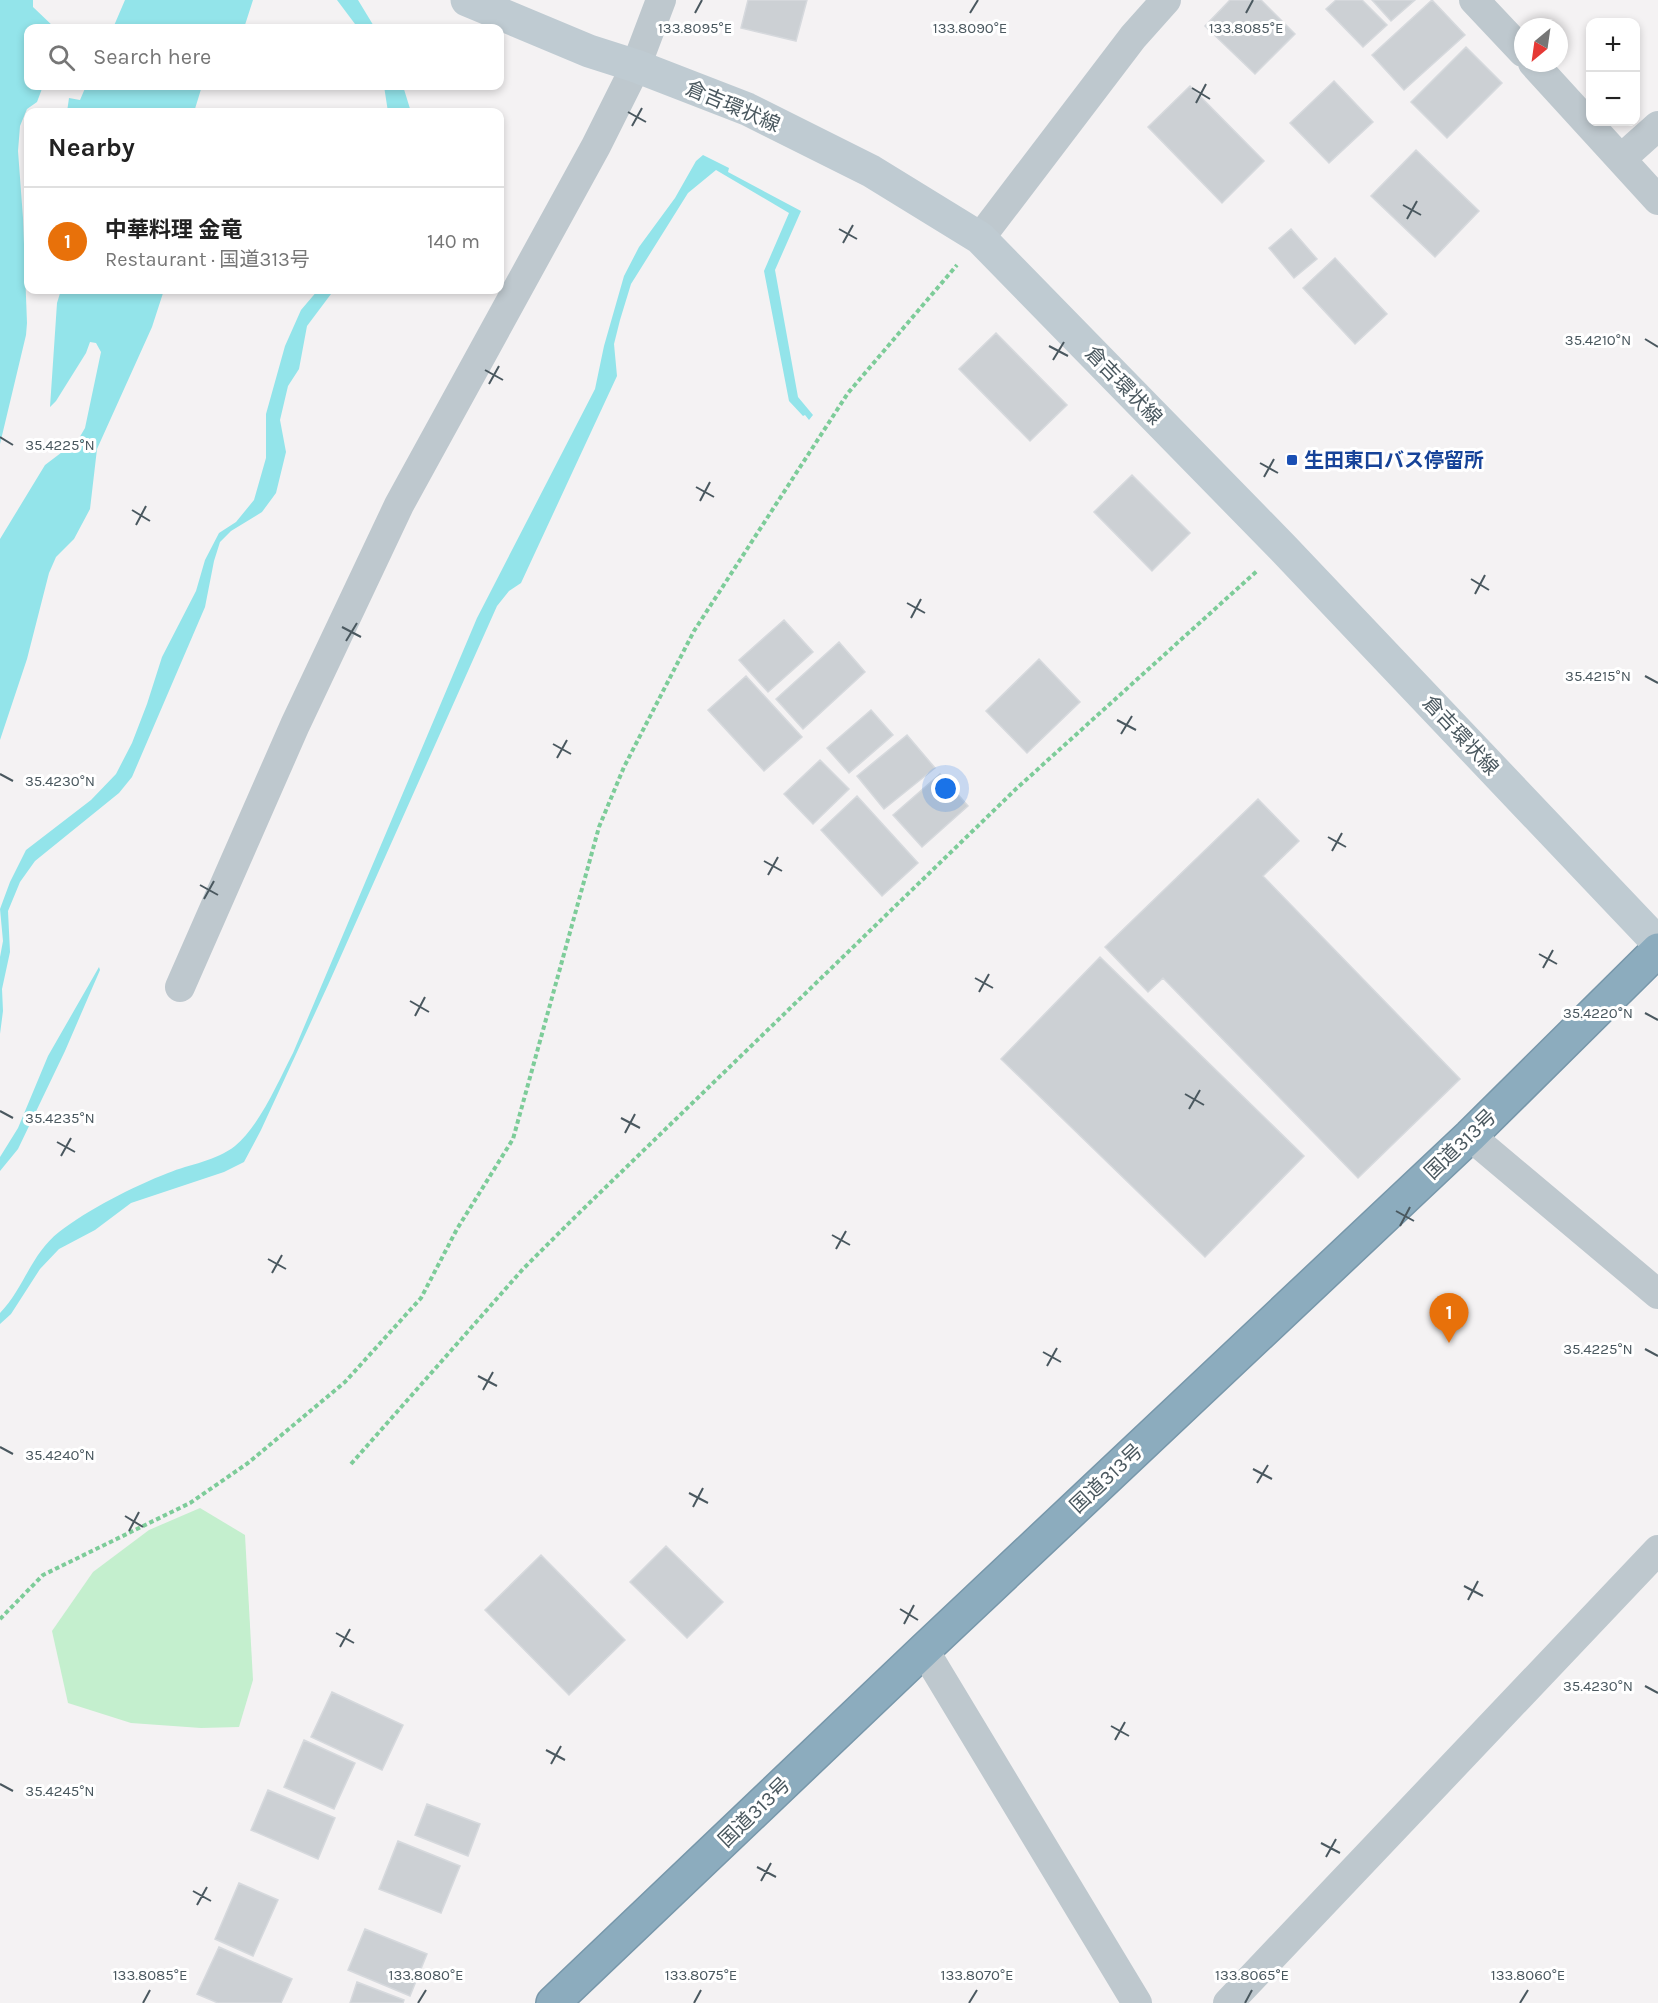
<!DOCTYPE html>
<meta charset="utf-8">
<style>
:root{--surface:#fff;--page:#f6f6f6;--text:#222;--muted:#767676;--line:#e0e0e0;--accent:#ea580c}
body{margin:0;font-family:Karla,"Noto Sans JP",sans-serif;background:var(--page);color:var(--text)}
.controls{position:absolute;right:18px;top:18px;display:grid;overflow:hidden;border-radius:12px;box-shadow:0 3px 9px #0003}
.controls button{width:54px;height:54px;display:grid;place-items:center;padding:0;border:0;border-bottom:2px solid var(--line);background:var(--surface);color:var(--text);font:30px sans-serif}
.compass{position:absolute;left:1514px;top:18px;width:54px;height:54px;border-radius:50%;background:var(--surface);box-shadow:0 3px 9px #0003;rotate:209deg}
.you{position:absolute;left:946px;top:789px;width:21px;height:21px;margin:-15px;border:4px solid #fff;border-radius:50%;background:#1a73e8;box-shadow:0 0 0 9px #1a73e833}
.badge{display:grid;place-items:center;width:39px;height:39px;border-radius:50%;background:var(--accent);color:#fff;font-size:20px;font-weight:700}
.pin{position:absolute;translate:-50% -50px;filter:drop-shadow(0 2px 3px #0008)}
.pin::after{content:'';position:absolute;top:32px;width:21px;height:18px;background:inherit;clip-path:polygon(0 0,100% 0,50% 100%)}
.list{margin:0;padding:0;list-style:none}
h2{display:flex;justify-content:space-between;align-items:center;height:78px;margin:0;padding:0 24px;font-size:26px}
h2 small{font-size:20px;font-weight:400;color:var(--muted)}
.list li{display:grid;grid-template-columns:39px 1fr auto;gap:18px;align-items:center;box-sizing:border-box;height:108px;padding:0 24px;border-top:2px solid var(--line)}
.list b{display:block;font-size:22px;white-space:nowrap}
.list p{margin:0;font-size:20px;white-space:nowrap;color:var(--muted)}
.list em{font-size:20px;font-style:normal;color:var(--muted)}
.icon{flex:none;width:33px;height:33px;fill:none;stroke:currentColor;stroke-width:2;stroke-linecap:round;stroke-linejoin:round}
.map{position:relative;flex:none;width:1658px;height:2003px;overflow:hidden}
.search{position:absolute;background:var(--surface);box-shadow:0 3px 9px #0003;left:24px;top:24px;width:480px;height:66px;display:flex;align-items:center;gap:15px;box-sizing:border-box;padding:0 21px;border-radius:12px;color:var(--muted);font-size:22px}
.panel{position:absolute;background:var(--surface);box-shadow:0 3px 9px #0003;left:24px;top:108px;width:480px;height:186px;border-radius:12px}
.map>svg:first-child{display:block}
</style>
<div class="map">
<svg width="1658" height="2003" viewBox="0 0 1658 2003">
<rect width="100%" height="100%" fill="#f4f2f3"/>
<path fill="#c4efce" d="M 200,1508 L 245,1535 L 253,1680 L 239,1727 L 201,1728 L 131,1723 L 68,1703 L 52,1631 L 93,1572 L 149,1530 Z"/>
<path fill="#93e4ea" d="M 0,0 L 33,0 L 33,7 L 55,28 L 28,28 L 28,86 L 43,86 L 37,102 L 27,109 L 20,126 L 18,151 L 23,218 L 27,323 L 26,335 L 0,444 Z
M 125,0 L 253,0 L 244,28 L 113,28 Z
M 337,0 L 358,0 L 375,28 L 358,28 Z
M 86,86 L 202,86 L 194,112 L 67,112 L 69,98 L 80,100 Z
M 384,86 L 403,86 L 411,112 L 388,112 Z
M 703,155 L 729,168 L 728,172 L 801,211 L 775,270 L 798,397 L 813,415 L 809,420 L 805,415 L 803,416 L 789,401 L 764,271 L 789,213 L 716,170 L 688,193 L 631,284 L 620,320 L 614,344 L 617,376 L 521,583 L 509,591 L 497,606 L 328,985 L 261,1130 L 244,1162 L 224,1172 L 131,1203 L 95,1230 L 59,1249 L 40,1269 L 11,1314 L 0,1324 L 0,1313 C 24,1288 31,1254 59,1232 C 89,1209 132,1187 168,1173 C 190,1164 216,1161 235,1146 C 259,1127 279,1080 293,1053 L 477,618 L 595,389 L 604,346 L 624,276 L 639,247 L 675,198 L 696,161 Z
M 61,290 L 164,290 L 152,327 L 97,449 L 90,509 L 74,539 L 56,557 L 49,573 L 27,659 L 0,740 L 0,539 L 45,465 L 78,440 L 85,428 L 101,352 L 96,343 L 90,342 L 86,353 L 56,401 L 50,407 L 57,303 Z
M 318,290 L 334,290 L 307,326 L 299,369 L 288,386 L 280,420 L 286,452 L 276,493 L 262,512 L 231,531 L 220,542 L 214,561 L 205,607 L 132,777 L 119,793 L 35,861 L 20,882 L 8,911 L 10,952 L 2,989 L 3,1011 L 0,1034 L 0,957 L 3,941 L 0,909 L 10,882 L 26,850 L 91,800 L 116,774 L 132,743 L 147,704 L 162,657 L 196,591 L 205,560 L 219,533 L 236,522 L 254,500 L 266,458 L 266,414 L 285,346 L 301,310 Z
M 99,967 L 100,970 L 65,1051 L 18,1149 L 0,1171 L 0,1157 L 18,1128 L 48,1056 Z"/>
<path fill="#ccd0d4" stroke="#d6d9dd" stroke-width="1.5" d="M 748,0 L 807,0 L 796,41 L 741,28 Z
M 1230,0 L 1261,0 L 1295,34 L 1255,74 L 1205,26 Z
M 1336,0 L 1362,0 L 1387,25 L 1363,47 L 1326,9 Z
M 1372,0 L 1415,0 L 1391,21 Z
M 1432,0 L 1465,35 L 1404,90 L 1372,55 Z
M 1466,47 L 1502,83 L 1447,138 L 1411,102 Z
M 1334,81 L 1373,122 L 1329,163 L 1290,123 Z
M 1190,86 L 1264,161 L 1222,203 L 1148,127 Z
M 1416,150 L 1479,211 L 1435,257 L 1371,196 Z
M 1291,229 L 1317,259 L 1294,278 L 1269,248 Z
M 1335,258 L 1387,314 L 1355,344 L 1303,288 Z
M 996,333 L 1067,405 L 1030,441 L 959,369 Z
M 1132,475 L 1190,533 L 1152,571 L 1094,512 Z
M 784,620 L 813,652 L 768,692 L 739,660 Z
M 839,642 L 865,672 L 803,729 L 776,699 Z
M 1039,659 L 1080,702 L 1027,753 L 986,711 Z
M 746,676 L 802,737 L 764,771 L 708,710 Z
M 871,710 L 893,735 L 849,773 L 827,748 Z
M 907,735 L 935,768 L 884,809 L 857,776 Z
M 820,760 L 849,789 L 813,824 L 784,794 Z
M 940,774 L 968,806 L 922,847 L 893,815 Z
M 857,796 L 918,863 L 882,896 L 821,830 Z
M 1258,799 L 1299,841 L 1263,876 L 1460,1079 L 1358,1178 L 1163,978 L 1148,992 L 1105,947 Z
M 1100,957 L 1304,1156 L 1205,1257 L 1001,1059 Z
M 666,1546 L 723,1602 L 687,1638 L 630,1582 Z
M 541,1555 L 625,1640 L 569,1695 L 485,1610 Z
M 332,1692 L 403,1725 L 382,1770 L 311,1737 Z
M 304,1740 L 355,1763 L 334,1809 L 284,1787 Z
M 268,1790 L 335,1818 L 318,1859 L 251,1830 Z
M 427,1804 L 480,1824 L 468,1856 L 415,1835 Z
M 398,1841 L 460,1866 L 441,1913 L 379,1889 Z
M 239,1883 L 278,1900 L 253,1956 L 215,1939 Z
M 365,1929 L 427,1954 L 410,1996 L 348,1970 Z
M 219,1947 L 292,1979 L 281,2003 L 218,2003 L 197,1994 Z
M 357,1982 L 404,2000 L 403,2003 L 350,2003 Z"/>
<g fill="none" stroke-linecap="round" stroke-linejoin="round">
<g stroke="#7797aa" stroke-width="36">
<path id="highway" d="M 553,2003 L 924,1650 L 1470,1136 L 1658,950"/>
</g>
<path stroke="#7dcc99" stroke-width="4" stroke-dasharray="4.5 3" stroke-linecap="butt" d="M 351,1464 L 523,1269 L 576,1216 L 1017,788 L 1258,570
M 0,1619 L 43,1575 L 190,1503 L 248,1463 L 345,1382 L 421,1298 L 457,1229 L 513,1139 L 599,827 L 624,767 L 694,631 L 848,393 L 957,265"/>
<path stroke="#bec8ce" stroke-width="30" d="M 1474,0 L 1523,52
M 1533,63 L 1658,200
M 1621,159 L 1658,126
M 980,238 L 1133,37 L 1166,0
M 180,987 L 295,725 L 399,505 L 596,146 L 636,66 L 661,0
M 1470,1136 L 1658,1294
M 924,1650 L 1137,2003
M 1228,2003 L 1658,1550"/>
<path stroke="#bfcbd2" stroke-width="33" d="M 467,0 L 589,51 L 636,66 L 747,109 L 871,171 L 980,238 L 1283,548 L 1658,943"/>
<use href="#highway" stroke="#8cacbe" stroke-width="33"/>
</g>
<path fill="none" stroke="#4a585f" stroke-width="2" d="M 695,13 L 702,0M 970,13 L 978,0M 1246,13 L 1253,0M 1192,88 L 1210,99M 1196,103 L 1206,84M 628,112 L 646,122M 632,126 L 642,108M 1403,205 L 1421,215M 1407,219 L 1417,201M 839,229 L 857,239M 843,243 L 853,225M 1645,339 L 1658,347M 1049,346 L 1068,356M 1053,360 L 1064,342M 485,370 L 503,380M 489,384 L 499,366M 0,437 L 13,445M 1260,463 L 1278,473M 1264,477 L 1274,459M 696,487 L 714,497M 700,501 L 710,482M 132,510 L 150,521M 136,525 L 146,506M 1471,579 L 1489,590M 1475,594 L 1485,575M 907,603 L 925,613M 911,618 L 921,599M 342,627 L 361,637M 346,641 L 357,623M 1645,676 L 1658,683M 1117,720 L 1136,730M 1121,734 L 1132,716M 553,744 L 571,754M 557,758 L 567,740M 0,774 L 13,781M 1328,837 L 1346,847M 1332,851 L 1342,833M 764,861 L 782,871M 768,875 L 778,857M 200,885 L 218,895M 204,899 L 214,881M 1539,954 L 1557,964M 1543,968 L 1553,950M 975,978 L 993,988M 979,992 L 989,974M 410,1001 L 429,1012M 1645,1013 L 1658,1020M 415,1016 L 425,997M 1185,1094 L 1204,1105M 1189,1109 L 1200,1090M 0,1111 L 13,1118M 621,1118 L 640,1128M 625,1133 L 635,1114M 57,1142 L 75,1152M 61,1156 L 71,1138M 1396,1211 L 1414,1221M 1400,1226 L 1410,1207M 832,1235 L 850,1245M 836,1249 L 846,1231M 268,1259 L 286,1269M 272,1273 L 282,1255M 1645,1349 L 1658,1356M 1043,1352 L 1061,1362M 1047,1366 L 1057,1348M 478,1376 L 497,1386M 483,1390 L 493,1372M 0,1447 L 13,1454M 1253,1469 L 1272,1479M 1257,1483 L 1268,1465M 689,1493 L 708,1503M 693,1507 L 703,1488M 125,1516 L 143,1527M 129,1531 L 139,1512M 1464,1586 L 1483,1596M 1468,1600 L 1478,1581M 900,1609 L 918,1620M 904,1624 L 914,1605M 336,1633 L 354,1643M 340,1647 L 350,1629M 1645,1686 L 1658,1693M 1111,1726 L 1129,1736M 1115,1740 L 1125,1722M 546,1750 L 565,1760M 551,1764 L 561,1746M 0,1784 L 13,1791M 1321,1843 L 1340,1853M 1326,1857 L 1336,1839M 757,1867 L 776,1877M 761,1881 L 771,1863M 193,1891 L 211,1901M 197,1905 L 207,1887M 143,2003 L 150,1990M 418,2003 L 426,1990M 694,2003 L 701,1990M 969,2003 L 977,1990M 1245,2003 L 1252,1990M 1520,2003 L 1528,1990"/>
<rect fill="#1a4fb4" stroke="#fff" stroke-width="2" x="1286" y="454" width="12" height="12" rx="3"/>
<g text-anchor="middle" stroke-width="6" stroke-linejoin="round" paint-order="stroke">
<g font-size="20" fill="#4a585f" stroke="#fff">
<text transform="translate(733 106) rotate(23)" y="7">倉吉環状線</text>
<text transform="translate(1124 385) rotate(46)" y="7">倉吉環状線</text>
<text transform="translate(1461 735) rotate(47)" y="7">倉吉環状線</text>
<text transform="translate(1460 1144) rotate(-44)" y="7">国道313号</text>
<text transform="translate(1106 1478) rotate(-43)" y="7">国道313号</text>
<text transform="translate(754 1812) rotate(-44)" y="7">国道313号</text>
</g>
<g font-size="20" font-weight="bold" fill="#164399" stroke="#fff" text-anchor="start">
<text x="1304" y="467">生田東口バス停留所</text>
</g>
</g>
<g font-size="15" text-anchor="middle" fill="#4a585f" stroke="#fff" stroke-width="6" stroke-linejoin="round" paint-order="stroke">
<text x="695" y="33">133.8095°E</text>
<text x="970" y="33">133.8090°E</text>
<text x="1246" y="33">133.8085°E</text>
<text x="1598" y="345">35.4210°N</text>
<text x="60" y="450">35.4225°N</text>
<text x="1598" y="681">35.4215°N</text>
<text x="60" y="786">35.4230°N</text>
<text x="1598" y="1018">35.4220°N</text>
<text x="60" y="1123">35.4235°N</text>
<text x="1598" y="1354">35.4225°N</text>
<text x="60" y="1460">35.4240°N</text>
<text x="1598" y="1691">35.4230°N</text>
<text x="60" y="1796">35.4245°N</text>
<text x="150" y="1980">133.8085°E</text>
<text x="426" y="1980">133.8080°E</text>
<text x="701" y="1980">133.8075°E</text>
<text x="977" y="1980">133.8070°E</text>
<text x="1252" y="1980">133.8065°E</text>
<text x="1528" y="1980">133.8060°E</text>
</g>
</svg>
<div class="controls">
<button>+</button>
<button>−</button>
</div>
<svg class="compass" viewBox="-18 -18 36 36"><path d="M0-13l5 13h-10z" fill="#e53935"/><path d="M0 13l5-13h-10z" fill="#767676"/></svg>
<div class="you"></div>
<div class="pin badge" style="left:1449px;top:1343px;background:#e8710a">1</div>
<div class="search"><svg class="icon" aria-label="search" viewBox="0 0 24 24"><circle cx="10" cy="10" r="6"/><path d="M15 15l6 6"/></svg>Search here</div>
<section class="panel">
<h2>Nearby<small></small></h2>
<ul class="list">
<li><span class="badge" style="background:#e8710a">1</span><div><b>中華料理 金竜</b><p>Restaurant · 国道313号</p></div><em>140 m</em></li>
</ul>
</section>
</div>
